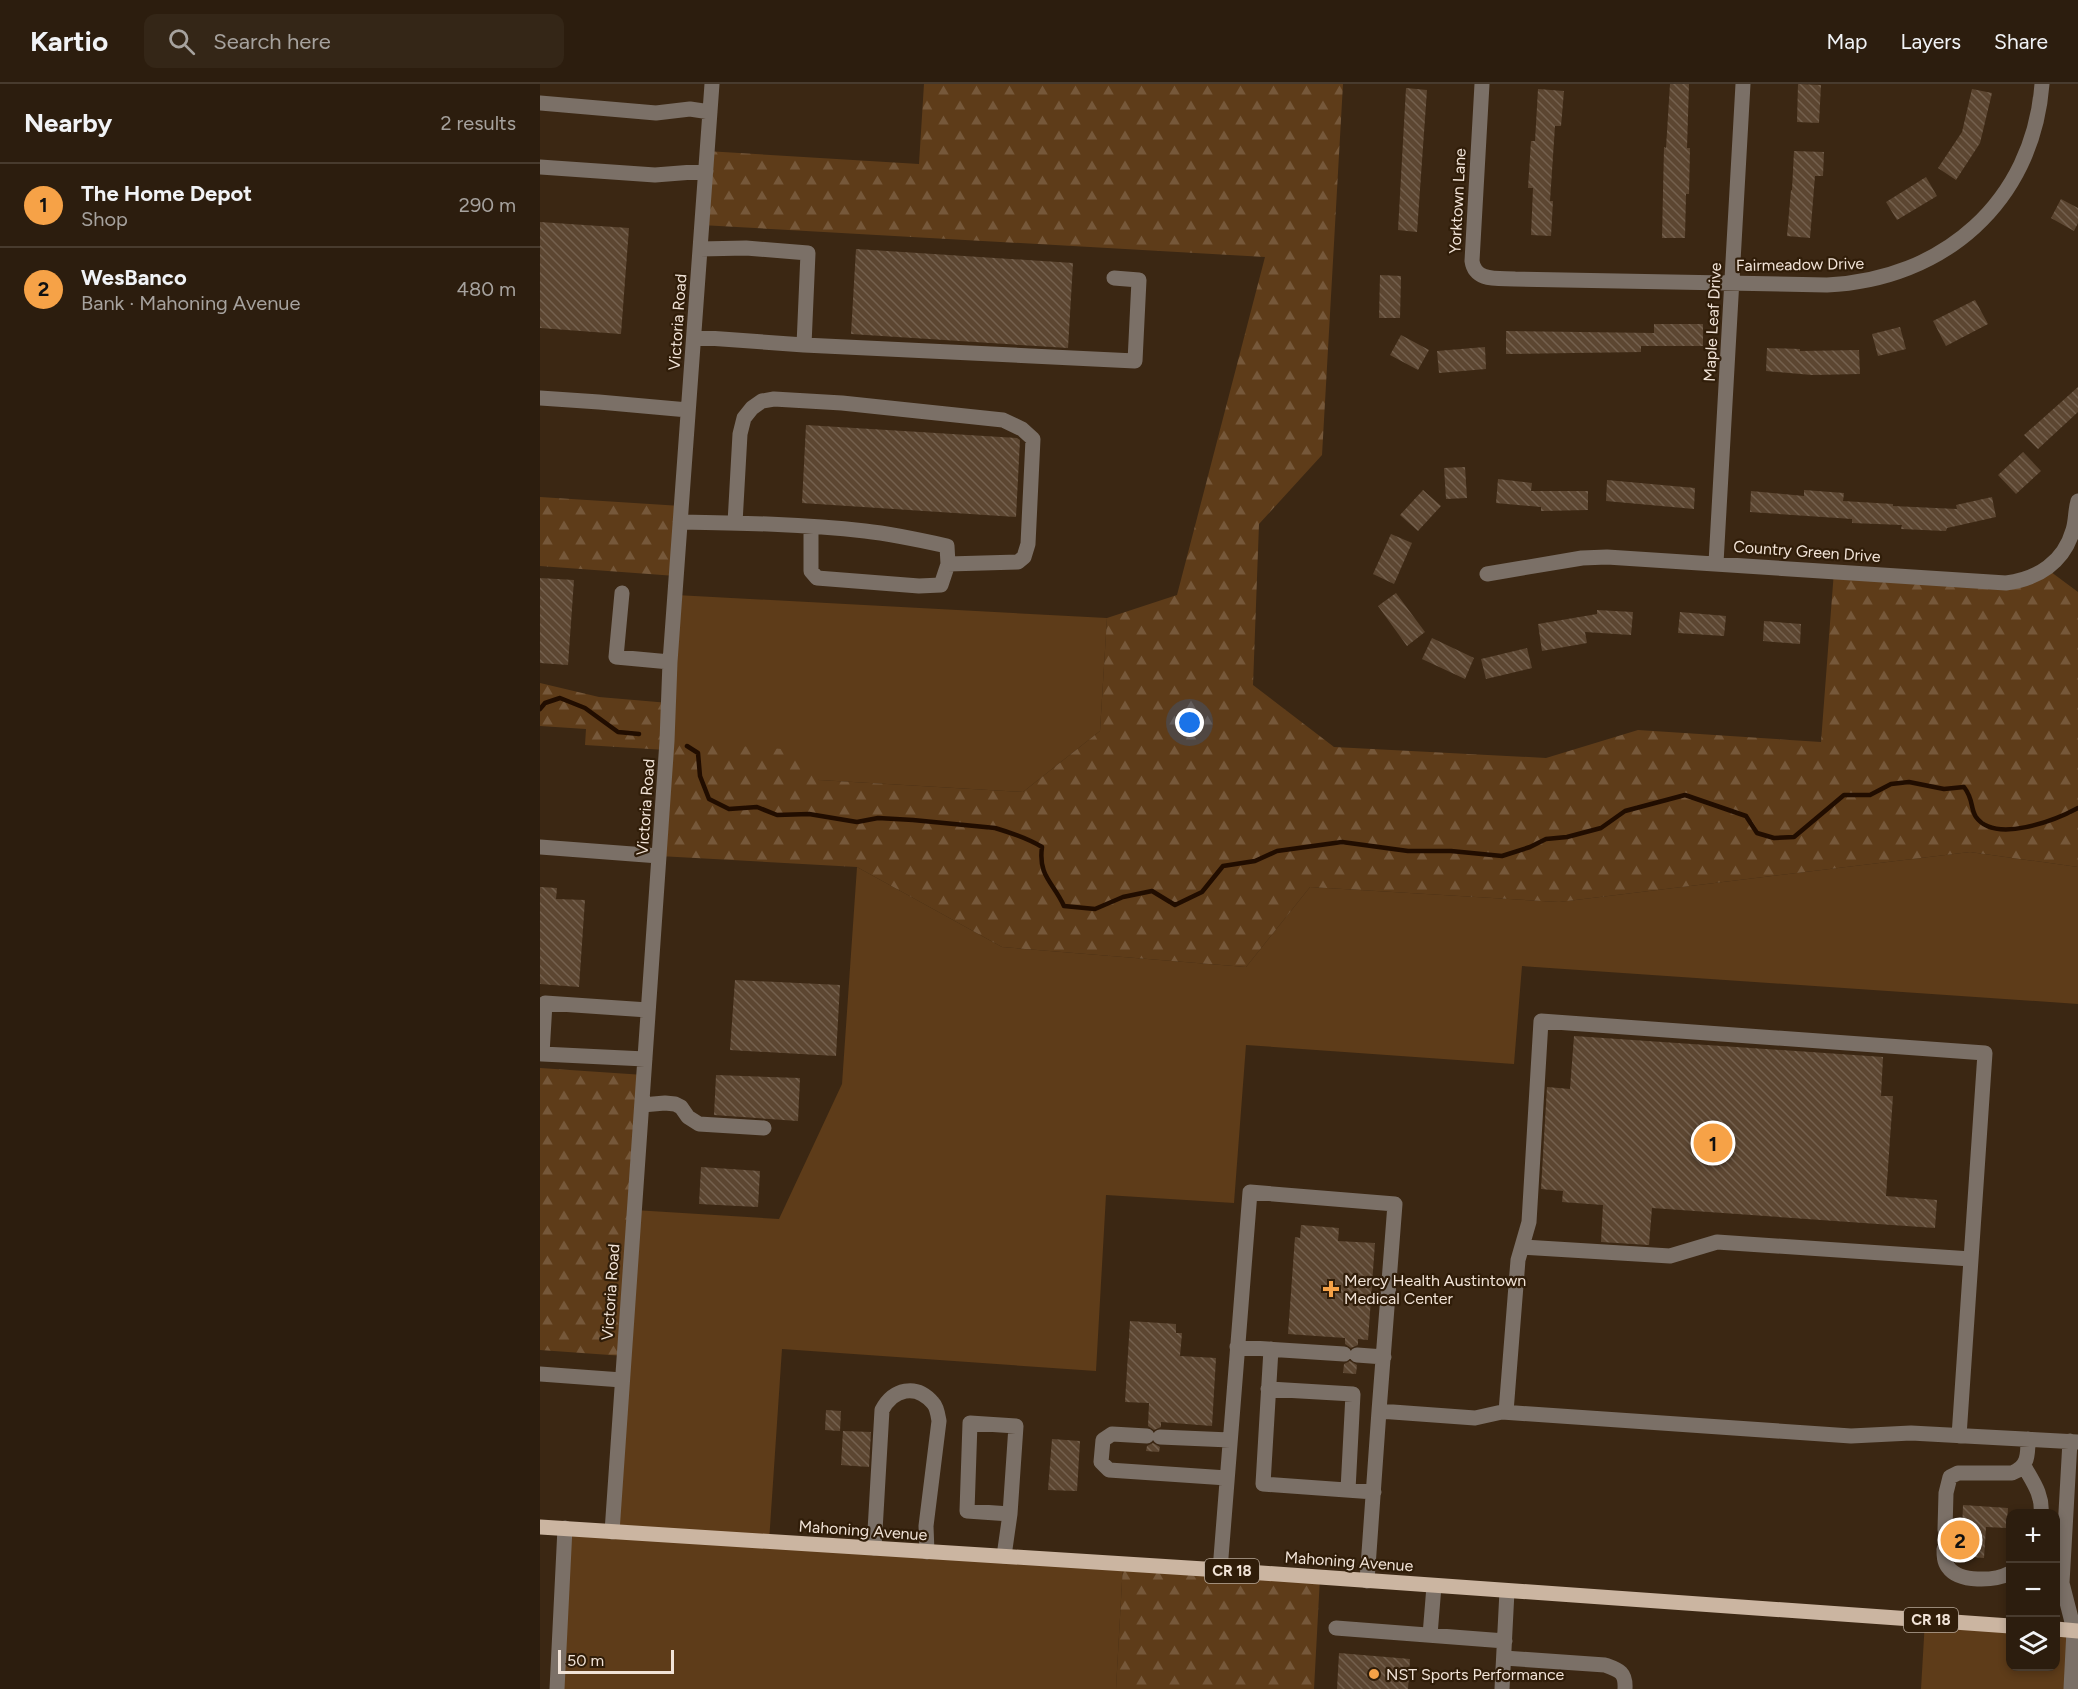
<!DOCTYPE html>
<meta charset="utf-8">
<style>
:root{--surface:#2c1d0e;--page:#342617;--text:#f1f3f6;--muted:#a6a29e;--line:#483b2e;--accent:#f6a247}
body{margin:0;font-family:Figtree,sans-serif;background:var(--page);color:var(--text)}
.controls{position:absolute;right:18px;bottom:18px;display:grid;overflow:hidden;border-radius:12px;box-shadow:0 3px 9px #0003}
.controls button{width:54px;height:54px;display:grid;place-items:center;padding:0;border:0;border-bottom:2px solid var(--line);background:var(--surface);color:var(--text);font:30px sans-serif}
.scale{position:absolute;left:18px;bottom:15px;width:116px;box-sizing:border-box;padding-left:6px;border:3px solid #f1e3d7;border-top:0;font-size:16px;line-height:21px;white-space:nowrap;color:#f1e3d7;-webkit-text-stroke:4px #301d09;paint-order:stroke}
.you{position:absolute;left:650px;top:639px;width:21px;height:21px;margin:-15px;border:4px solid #fff;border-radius:50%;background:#1a73e8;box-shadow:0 0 0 9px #1a73e833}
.badge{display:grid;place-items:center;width:39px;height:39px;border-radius:50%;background:var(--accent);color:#111;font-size:20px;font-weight:700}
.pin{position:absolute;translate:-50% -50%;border:3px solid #fff;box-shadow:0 2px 6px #0006}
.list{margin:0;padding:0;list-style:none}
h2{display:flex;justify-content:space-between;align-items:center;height:78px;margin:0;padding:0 24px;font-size:26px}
h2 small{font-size:20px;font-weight:400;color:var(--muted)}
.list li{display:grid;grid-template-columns:39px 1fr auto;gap:18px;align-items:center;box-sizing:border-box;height:84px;padding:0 24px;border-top:2px solid var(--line)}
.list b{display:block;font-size:22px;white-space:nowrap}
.list p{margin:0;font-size:20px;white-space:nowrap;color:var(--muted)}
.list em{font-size:20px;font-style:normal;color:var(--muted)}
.icon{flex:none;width:33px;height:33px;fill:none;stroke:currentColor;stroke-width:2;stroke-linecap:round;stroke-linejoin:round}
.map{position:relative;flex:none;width:1538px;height:1605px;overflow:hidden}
header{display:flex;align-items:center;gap:36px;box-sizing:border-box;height:84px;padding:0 30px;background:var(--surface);border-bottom:2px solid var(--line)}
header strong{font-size:28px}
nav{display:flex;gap:33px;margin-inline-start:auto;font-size:21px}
.search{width:420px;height:54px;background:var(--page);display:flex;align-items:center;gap:15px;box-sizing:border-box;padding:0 21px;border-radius:12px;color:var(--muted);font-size:22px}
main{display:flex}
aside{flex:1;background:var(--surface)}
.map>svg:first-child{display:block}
</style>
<header>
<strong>Kartio</strong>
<div class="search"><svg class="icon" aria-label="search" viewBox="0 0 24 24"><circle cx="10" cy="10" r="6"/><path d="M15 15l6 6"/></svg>Search here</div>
<nav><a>Map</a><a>Layers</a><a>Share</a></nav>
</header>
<main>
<aside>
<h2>Nearby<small>2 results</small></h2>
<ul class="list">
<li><span class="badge">1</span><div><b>The Home Depot</b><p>Shop</p></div><em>290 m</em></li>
<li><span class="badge">2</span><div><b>WesBanco</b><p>Bank · Mahoning Avenue</p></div><em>480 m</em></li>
</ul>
</aside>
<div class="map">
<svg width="1538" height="1605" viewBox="0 0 1538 1605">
<defs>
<pattern id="forest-firs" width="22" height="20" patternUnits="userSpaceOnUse" patternTransform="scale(1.5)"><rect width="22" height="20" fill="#5e3c19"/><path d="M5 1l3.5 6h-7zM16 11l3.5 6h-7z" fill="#76583a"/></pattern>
<pattern id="building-back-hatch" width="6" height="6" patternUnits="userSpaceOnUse" patternTransform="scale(1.5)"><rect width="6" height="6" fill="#5c4631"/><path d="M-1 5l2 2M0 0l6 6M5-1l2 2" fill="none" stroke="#74614e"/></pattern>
</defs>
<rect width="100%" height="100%" fill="#3b2713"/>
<path fill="#5e3c19" d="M 136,511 L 567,534 L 560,647 L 483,708 L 279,696 L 127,657 Z
M 1430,768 L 1538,783 L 1538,920 L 982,882 L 974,980 L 706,961 L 694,1119 L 566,1111 L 556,1287 L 242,1265 L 229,1458 L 583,1480 L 576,1605 L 17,1605 L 25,1444 L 71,1448 L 94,1126 L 239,1135 L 302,1000 L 317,783 L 462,863 L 706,883 L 770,803 L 1019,818 Z
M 1385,1536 L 1470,1542 L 1470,1582 L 1516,1582 L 1516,1545 L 1534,1546 L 1531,1605 L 1381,1605 Z"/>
<path fill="url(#forest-firs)" d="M 384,0 L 803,0 L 782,371 L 719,440 L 713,601 L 794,663 L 1006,674 L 1098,646 L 1281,658 L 1294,487 L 1466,499 L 1507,485 L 1538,508 L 1538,783 L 1430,768 L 1019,818 L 770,803 L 706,883 L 462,863 L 317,783 L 119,772 L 126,666 L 45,661 L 46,645 L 0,642 L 0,599 L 59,613 L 129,619 L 128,657 L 256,666 L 279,696 L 483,708 L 560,647 L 567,534 L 637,511 L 725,173 L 161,141 L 166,67 L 379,80 Z
M 0,413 L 141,422 L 136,492 L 0,482 Z
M 0,984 L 104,991 L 84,1272 L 0,1266 Z
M 583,1480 L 780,1493 L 774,1605 L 576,1605 Z"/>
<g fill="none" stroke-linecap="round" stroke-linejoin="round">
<path stroke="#210d00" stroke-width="4.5" d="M 0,625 L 5,619 L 20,614 L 45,624 L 78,648 L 99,650
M 147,662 L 158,669 L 160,692 L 169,715 L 189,725 L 217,723 L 237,731 L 269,730 L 317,738 L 338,734 L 373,736 L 455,744 C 472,749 487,754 502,763 C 498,792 513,798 524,822 L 555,825 L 583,813 L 612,807 L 635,821 L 662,808 L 683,782 L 715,777 L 737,767 L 802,758 L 868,767 L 911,767 L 962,772 L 990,763 L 1006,755 L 1027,753 L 1061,744 L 1085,727 L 1145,711 L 1206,732 L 1217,749 L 1234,754 L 1254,753 L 1304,711 L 1330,711 L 1351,700 L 1369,698 L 1404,705 L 1424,703 C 1434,716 1430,724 1436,733 C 1455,760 1516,736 1538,724"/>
</g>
<path fill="url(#building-back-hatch)" d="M 1130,0 L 1149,0 L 1147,64 L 1150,64 L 1149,110 L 1146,110 L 1145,154 L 1122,154 L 1124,63 L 1126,64 Z
M 1258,0 L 1281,1 L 1279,39 L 1257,38 Z
M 866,4 L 887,6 L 877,148 L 858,146 Z
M 998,5 L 1024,7 L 1021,42 L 1015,42 L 1010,117 L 1013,117 L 1011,152 L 991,151 L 993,104 L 988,104 L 991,57 L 995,57 Z
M 1432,5 L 1452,9 L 1440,59 L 1416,96 L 1398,84 L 1422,48 Z
M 1254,67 L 1284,68 L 1283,92 L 1275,92 L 1270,154 L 1247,152 L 1251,106 L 1252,106 Z
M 1386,93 L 1397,112 L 1357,136 L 1346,118 Z
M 1521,115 L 1538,124 L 1538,139 L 1534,147 L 1511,134 Z
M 0,138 L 89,144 L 81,250 L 0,244 Z
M 316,165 L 533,179 L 528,264 L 311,250 Z
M 840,191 L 861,192 L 860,234 L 839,234 Z
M 1435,216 L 1448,240 L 1406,262 L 1393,237 Z
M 1114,240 L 1163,240 L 1163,262 L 1101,262 L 1101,268 L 966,270 L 966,247 L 1114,249 Z
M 1360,243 L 1366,265 L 1338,272 L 1332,250 Z
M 861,251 L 889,266 L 878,286 L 850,271 Z
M 945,263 L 946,285 L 899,289 L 897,267 Z
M 1227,264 L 1260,265 L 1260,267 L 1319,266 L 1320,290 L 1272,291 L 1226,287 Z
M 1538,303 L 1538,328 L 1498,365 L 1484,351 Z
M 266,341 L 477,354 L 480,356 L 476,433 L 262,419 Z
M 1483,368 L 1501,387 L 1476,410 L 1458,391 Z
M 925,383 L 927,414 L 906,415 L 904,384 Z
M 958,395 L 992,399 L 991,407 L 1048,407 L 1048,426 L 1001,427 L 1001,423 L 956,419 Z
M 1067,396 L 1155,404 L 1154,425 L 1066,417 Z
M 883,406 L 901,422 L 878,447 L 860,431 Z
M 1264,406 L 1304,409 L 1303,417 L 1353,420 L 1353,422 L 1417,425 L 1416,421 L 1452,413 L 1456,433 L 1407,444 L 1406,447 L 1361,445 L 1362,441 L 1312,439 L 1312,435 L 1210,428 L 1211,407 L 1264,412 Z
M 851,450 L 872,459 L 854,500 L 833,490 Z
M 0,494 L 34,496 L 28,581 L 0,579 Z
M 856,509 L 885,548 L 867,562 L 838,522 Z
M 1057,526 L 1093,528 L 1091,551 L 1045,548 L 1047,559 L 1002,567 L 998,540 L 1057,530 Z
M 1140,528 L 1186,532 L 1184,552 L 1138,549 Z
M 1224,537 L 1261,540 L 1260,560 L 1223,557 Z
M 892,554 L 934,574 L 925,595 L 882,575 Z
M 987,564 L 992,584 L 946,595 L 941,575 Z
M 0,803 L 17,804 L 16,815 L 45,816 L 39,903 L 0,900 Z
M 195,896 L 300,901 L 296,972 L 190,966 Z
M 1034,952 L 1343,973 L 1341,1012 L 1353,1012 L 1346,1112 L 1397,1116 L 1395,1144 L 1112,1124 L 1109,1161 L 1061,1158 L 1063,1121 L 1022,1118 L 1023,1107 L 1001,1105 L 1007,1003 L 1030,1005 Z
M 176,991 L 260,994 L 258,1037 L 174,1031 Z
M 161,1083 L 220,1087 L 218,1123 L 159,1120 Z
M 761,1141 L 799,1144 L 798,1157 L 835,1159 L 828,1256 L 818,1255 L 818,1261 L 811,1264 L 805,1260 L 805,1254 L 748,1250 L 755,1153 L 760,1154 Z
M 590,1237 L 636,1240 L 636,1249 L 642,1249 L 640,1272 L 676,1274 L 672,1342 L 621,1338 L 621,1343 L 614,1346 L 608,1342 L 609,1319 L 585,1318 Z
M 810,1277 L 817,1281 L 816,1290 L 803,1289 L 804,1280 Z
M 286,1326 L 301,1327 L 300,1347 L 285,1346 Z
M 303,1347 L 331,1348 L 329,1383 L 301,1381 Z
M 512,1355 L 540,1357 L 537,1407 L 508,1406 Z
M 613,1359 L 620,1363 L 619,1368 L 606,1367 L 607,1362 Z
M 1423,1421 L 1468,1424 L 1467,1444 L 1446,1443 L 1444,1474 L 1420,1472 L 1420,1466 L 1414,1466 L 1412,1460 L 1406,1456 L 1413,1452 L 1415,1447 L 1422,1447 Z
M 799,1569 L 870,1575 L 868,1605 L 797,1605 Z"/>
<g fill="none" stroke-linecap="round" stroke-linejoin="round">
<path stroke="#7b7067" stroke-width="15" d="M 942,0 L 932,177 C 935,198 958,194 975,195 L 1287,201 C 1403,196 1493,118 1502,0
M 0,19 L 116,29 L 150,25 L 170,28
M 0,83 L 115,91 L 166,87
M 154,253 L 264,261 L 268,169 L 206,164 L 160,165
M 264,261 L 595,277 L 599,196 L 574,194
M 0,314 L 59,318 L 148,326
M 140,438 C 202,439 264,440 325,447 C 353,450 380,456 407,462 L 408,480 L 478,478 L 484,473 L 488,460 L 493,355 L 482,345 L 463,336 L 302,319 L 234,315 L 222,317 L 212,324 L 204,334 L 200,350 L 195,439
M 271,443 L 271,487 L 277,494 L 379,502 L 401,501 L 408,480
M 1176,479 L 1203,0
M 947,490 L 1042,474 L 1067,473 L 1466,499 C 1498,495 1524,478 1533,446 C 1536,437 1535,427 1538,417
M 82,509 L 76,573 L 130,578
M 0,763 L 119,772
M 105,975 L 2,970 L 5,919 L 108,926
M 102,1021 L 125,1019 L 135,1020 L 141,1023 L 148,1033 L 159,1040 L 224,1044
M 982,1163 L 1130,1172 L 1177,1158 L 1431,1175
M 697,1263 L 804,1270
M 731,1265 L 723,1400 L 834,1408
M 817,1271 L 844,1273
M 0,1290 L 82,1296
M 728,1305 L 813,1310 L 808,1406
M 966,1328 L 978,1176 L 989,1138 L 1001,937 L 1445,969 L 1419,1352
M 607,1352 L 572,1350 L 563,1356 L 561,1378 L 569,1386 L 687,1394
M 620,1353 L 690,1356
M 1530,1357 L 1522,1499 L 1534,1546 L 1531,1605
M 1484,1382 C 1493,1398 1503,1411 1501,1430
M 1405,1446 L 1406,1409 L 1410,1393 L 1418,1389 L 1472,1389 C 1488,1383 1488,1371 1488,1355
M 72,1448 L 127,657 L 130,578 L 172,0
M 334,1464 L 342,1326 C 353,1305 376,1299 393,1319 C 397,1323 398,1331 399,1337 L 386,1442 L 387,1468
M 1404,1465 C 1404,1471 1404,1478 1408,1483 C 1419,1499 1455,1497 1470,1489
M 464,1472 L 470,1430 L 476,1342 L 430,1339 L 427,1427 L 470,1430
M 680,1486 L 710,1108 L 855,1120 L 839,1327
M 827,1497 L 839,1327 L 935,1334 L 962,1328 L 1311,1352 L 1371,1349 L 1538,1358
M 796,1544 L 965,1557
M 890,1551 L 894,1502
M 964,1574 L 1065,1581 C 1079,1586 1086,1588 1085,1605
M 17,1605 L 25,1444
M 962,1605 L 967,1507"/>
<path stroke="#cbb5a1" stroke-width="15" d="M 0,1443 L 680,1486 L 1470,1542
M 1516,1545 L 1538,1547"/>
</g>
<g fill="#f6a247" stroke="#301d09" stroke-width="2">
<path d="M788 1196h6v6h6v6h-6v6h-6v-6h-6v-6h6z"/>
<circle cx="834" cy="1590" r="6"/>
</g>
<g text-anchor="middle" stroke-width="4.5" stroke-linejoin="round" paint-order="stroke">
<g fill="#301d09" stroke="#b7a899" stroke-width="1.5">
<rect x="665" y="1475" width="54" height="24" rx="4.5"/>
<rect x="1364" y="1524" width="54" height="24" rx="4.5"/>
</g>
<g font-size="15" font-weight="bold" fill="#f1e3d7">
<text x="692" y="1492">CR 18</text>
<text x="1391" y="1541">CR 18</text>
</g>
<g font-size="16" fill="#f1e3d7" stroke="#301d09">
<text transform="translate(917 117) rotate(-87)" y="6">Yorktown Lane</text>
<text transform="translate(1260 180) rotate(-1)" y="6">Fairmeadow Drive</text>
<text transform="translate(137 238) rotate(-86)" y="6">Victoria Road</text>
<text transform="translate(1172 238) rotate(-87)" y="6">Maple Leaf Drive</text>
<text transform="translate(1267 467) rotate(4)" y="6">Country Green Drive</text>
<text transform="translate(105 723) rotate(-86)" y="6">Victoria Road</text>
<text transform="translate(70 1208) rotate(-86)" y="6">Victoria Road</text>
<text transform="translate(323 1446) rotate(4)" y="6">Mahoning Avenue</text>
<text transform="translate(809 1477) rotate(4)" y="6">Mahoning Avenue</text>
</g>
<g font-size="16" fill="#f1e3d7" stroke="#301d09" text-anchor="start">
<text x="804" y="1202">Mercy Health Austintown<tspan x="804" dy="18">Medical Center</tspan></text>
<text x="846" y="1596">NST Sports Performance</text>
</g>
</g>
</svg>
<div class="controls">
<button>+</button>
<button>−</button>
<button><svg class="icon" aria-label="layers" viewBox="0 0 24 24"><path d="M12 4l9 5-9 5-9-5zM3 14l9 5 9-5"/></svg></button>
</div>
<div class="scale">50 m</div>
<div class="you"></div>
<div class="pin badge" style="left:1173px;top:1059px">1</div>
<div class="pin badge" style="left:1420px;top:1456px">2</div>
</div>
</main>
